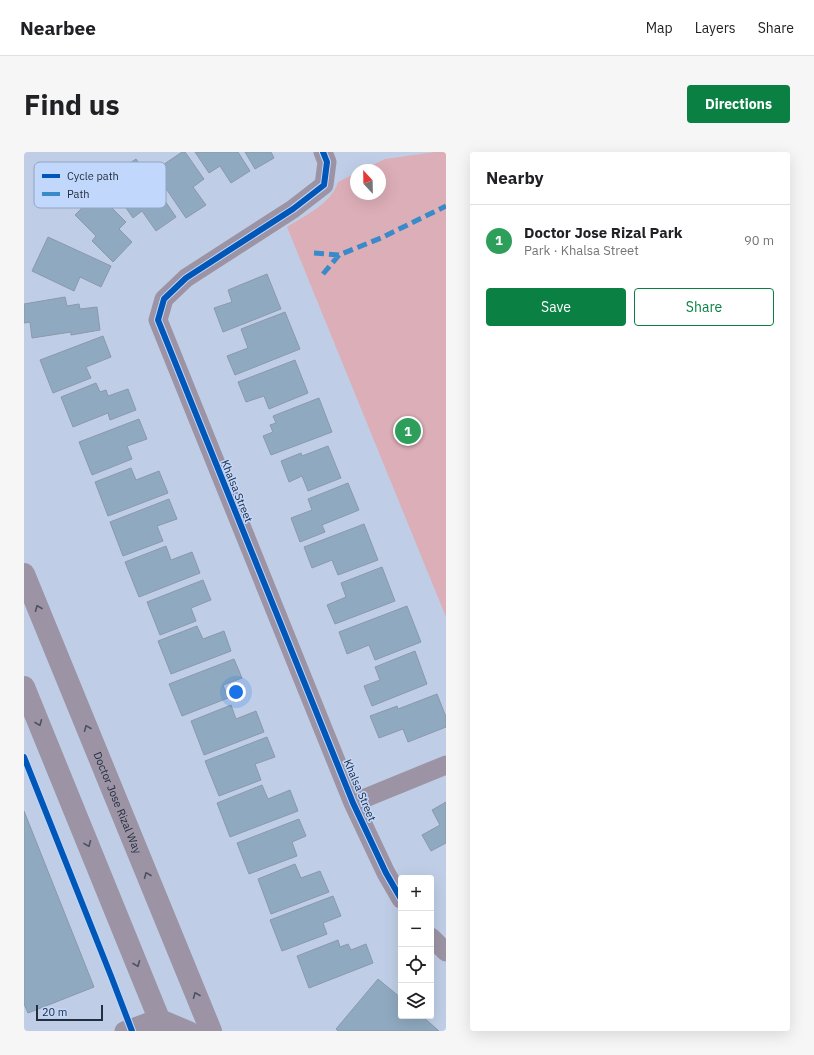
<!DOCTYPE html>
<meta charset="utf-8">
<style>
:root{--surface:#fff;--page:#f6f6f6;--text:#202124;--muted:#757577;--line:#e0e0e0;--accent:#0b8043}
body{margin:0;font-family:"IBM Plex Sans",sans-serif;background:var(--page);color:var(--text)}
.controls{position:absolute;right:12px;bottom:12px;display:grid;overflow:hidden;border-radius:4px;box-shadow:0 4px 16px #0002}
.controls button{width:36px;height:36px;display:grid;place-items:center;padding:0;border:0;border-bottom:1px solid var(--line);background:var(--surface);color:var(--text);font:20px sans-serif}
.compass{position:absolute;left:326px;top:12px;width:36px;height:36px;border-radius:50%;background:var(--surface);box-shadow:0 4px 16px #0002;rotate:338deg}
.scale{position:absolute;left:12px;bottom:10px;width:67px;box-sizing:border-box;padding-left:4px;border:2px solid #232e3f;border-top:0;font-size:11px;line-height:14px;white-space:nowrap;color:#232e3f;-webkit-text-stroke:3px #c1d7fb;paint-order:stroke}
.you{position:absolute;left:212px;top:540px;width:14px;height:14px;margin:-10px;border:3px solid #fff;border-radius:50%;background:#1a73e8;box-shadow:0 0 0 6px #1a73e833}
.badge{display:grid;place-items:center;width:26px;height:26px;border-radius:50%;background:var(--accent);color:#fff;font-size:13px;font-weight:700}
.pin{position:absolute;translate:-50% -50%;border:2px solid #fff;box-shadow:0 1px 4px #0006}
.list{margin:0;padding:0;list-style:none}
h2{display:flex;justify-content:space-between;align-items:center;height:52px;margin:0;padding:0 16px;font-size:17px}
h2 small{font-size:13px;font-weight:400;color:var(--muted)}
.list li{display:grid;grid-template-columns:26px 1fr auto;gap:12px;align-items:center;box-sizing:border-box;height:72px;padding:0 16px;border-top:1px solid var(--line)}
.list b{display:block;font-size:15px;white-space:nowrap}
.list p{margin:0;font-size:13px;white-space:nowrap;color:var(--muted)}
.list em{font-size:13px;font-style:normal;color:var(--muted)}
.actions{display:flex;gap:8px;padding:12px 16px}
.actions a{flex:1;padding:9px 0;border:1px solid var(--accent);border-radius:4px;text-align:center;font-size:14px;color:var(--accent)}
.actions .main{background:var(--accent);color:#fff}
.icon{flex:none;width:22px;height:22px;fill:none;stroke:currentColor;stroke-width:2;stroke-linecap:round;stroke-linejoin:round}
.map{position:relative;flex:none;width:422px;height:879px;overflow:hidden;border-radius:4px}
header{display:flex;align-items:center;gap:24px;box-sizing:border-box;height:56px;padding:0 20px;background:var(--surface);border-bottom:1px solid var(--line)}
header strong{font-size:19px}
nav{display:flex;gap:22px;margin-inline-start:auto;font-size:14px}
.intro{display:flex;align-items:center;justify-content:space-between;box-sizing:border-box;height:96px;padding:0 24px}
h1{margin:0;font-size:28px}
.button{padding:10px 18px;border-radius:4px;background:var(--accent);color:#fff;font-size:14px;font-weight:700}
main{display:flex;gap:24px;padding:0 24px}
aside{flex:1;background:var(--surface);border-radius:4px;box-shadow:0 4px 16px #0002}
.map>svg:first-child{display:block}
</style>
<header>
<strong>Nearbee</strong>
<nav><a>Map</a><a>Layers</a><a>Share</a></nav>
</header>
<div class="intro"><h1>Find us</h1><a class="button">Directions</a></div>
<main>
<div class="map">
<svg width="422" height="879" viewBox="0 0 422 879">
<rect width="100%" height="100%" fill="#bfcee6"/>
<path fill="#dcaeb8" d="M 411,0 L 422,0 L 422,465 L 263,75 C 282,63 307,52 314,30 L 332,21 L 332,42 L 356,42 L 356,18 L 338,18 L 361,7 Z"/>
<path fill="#8fa9c0" stroke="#8a99aa" d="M 158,0 L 161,0 L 180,27 L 169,35 L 182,53 L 162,66 L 130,19 Z
M 171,0 L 214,0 L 226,19 L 207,31 L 196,14 L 185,21 Z
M 221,0 L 247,0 L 250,6 L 231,17 Z
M 112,7 L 152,65 L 132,79 L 118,59 L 109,66 L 82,27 Z
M 73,41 L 102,70 L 95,77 L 108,90 L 89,110 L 68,89 L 72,84 L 51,63 Z
M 24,85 L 87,114 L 77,135 L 56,125 L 50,139 L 8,119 Z
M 243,122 L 257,157 L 199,180 L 190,156 L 208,150 L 204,138 Z
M 41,145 L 43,154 L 55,152 L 56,157 L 73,155 L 76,178 L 47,183 L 47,180 L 8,186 L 6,170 L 0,171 L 0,152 Z
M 261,160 L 276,197 L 211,223 L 203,204 L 224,196 L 217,177 Z
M 79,184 L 87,205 L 62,215 L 67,226 L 29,241 L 16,208 Z
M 271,208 L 284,241 L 245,257 L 240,244 L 222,250 L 214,230 Z
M 72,231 L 76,240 L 82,238 L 84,244 L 104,237 L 112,258 L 86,268 L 84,261 L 49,275 L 37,245 Z
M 295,246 L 308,280 L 247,303 L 239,284 L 249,280 L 246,273 L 252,271 L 249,264 Z
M 115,267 L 123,287 L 103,294 L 108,307 L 68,323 L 55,290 Z
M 304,294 L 317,326 L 284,339 L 278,324 L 265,330 L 257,309 L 277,301 L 278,304 Z
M 107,316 L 112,328 L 135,319 L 144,341 L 84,364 L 71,330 Z
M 324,331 L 335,358 L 298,373 L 301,380 L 276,390 L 267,366 L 288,358 L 284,347 Z
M 145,347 L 153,367 L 133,374 L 139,389 L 99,404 L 86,370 Z
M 340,372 L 354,408 L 314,423 L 308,408 L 288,416 L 280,395 Z
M 142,394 L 147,408 L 168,400 L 176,421 L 115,445 L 101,410 Z
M 358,415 L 371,449 L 311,472 L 303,453 L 322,445 L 317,431 Z
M 179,428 L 187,448 L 167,456 L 172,469 L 136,483 L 123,450 Z
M 383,454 L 397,490 L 351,508 L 345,493 L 323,502 L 315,480 Z
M 173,474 L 179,487 L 200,479 L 207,499 L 147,522 L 134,489 Z
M 391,499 L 403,532 L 348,554 L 340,534 L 356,528 L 351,515 Z
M 210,507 L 218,526 L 199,533 L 204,546 L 158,564 L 145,532 Z
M 413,542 L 422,565 L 422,575 L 384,590 L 379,577 L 355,586 L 346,564 L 373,554 L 374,557 Z
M 207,553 L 212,567 L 232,559 L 240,580 L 180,603 L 167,569 Z
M 243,585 L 251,605 L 231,612 L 237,628 L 195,644 L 181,609 Z
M 238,633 L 244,647 L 266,638 L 274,659 L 206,685 L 193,651 Z
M 422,650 L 422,691 L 407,699 L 398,683 L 416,673 L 408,658 Z
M 0,659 L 70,835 L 4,861 L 0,852 Z
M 275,667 L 282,684 L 268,690 L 273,704 L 225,722 L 213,691 Z
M 271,712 L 277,726 L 296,719 L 305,740 L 247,762 L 234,727 Z
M 309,744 L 317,764 L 299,771 L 303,782 L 258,799 L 246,768 Z
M 314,788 L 316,795 L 324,792 L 327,798 L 342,792 L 349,811 L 285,836 L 273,804 Z
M 354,827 L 377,846 L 377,864 L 398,864 L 415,879 L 314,879 L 312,877 Z"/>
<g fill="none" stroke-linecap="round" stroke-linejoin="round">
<path stroke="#9c94a5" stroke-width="19" d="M 299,0 L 303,10 L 300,33 L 269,57 L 162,126 L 140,147 L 134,168 L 329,651 L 362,721 L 377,747
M 329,651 L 422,613
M 407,785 L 422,800
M 100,879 L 135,866 L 166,879"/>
<g stroke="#9c94a5" stroke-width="22">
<path id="s1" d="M 0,422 L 187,879"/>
<path d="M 0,535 L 140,879"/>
</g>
<path stroke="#388ac8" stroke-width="5" stroke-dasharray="10 5" stroke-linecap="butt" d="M 290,101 L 315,103 L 357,86 L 422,54
M 299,122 L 315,103"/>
<g stroke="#c1d7fb" stroke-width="8">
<path id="cycleway" d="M 299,0 L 303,10 L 300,33 L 269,57 L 162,126 L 140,147 L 134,168 L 329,651 L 362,721 L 377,747
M 0,605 L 87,824 L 108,879"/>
</g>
<use href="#cycleway" stroke="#0057b8" stroke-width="6"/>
</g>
<defs><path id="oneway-chevron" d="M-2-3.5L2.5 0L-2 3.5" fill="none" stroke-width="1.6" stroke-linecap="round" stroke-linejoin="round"/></defs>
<g stroke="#4d5263">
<use href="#oneway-chevron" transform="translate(14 456) rotate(-112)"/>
<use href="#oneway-chevron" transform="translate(15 571) rotate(68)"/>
<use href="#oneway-chevron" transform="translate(63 576) rotate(-112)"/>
<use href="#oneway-chevron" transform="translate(64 692) rotate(68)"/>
<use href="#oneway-chevron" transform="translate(123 723) rotate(-112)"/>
<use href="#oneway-chevron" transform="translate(113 812) rotate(68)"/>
<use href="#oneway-chevron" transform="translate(172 843) rotate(-112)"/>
</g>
<g text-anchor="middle" stroke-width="3" stroke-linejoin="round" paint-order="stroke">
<g font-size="11" fill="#232e3f" stroke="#c1d7fb">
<text transform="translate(213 339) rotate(68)" y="4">Khalsa Street</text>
<text transform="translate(336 638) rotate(67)" y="4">Khalsa Street</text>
<text dy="4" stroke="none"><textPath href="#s1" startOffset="247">Doctor Jose Rizal Way</textPath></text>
</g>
</g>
<rect x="10" y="10" width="132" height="46" rx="6" fill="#c1d7fb" stroke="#92a4c3" stroke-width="1"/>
<rect x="18" y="22" width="18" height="4" fill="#0057b8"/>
<rect x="18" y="40" width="18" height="4" fill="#388ac8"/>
<g font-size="11" fill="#232e3f">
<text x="43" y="28">Cycle path</text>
<text x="43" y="46">Path</text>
</g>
</svg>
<div class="controls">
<button>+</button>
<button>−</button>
<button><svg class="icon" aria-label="locate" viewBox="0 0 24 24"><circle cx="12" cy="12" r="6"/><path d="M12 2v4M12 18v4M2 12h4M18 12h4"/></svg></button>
<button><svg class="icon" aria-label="layers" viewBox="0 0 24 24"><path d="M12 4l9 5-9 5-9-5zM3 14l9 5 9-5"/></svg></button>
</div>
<svg class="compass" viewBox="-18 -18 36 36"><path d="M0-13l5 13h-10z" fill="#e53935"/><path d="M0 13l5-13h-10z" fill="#757577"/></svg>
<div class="scale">20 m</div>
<div class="you"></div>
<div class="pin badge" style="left:384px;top:279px;background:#2e9e5b">1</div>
</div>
<aside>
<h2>Nearby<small></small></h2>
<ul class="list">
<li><span class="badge" style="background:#2e9e5b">1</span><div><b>Doctor Jose Rizal Park</b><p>Park · Khalsa Street</p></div><em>90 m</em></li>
</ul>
<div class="actions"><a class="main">Save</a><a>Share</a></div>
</aside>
</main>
